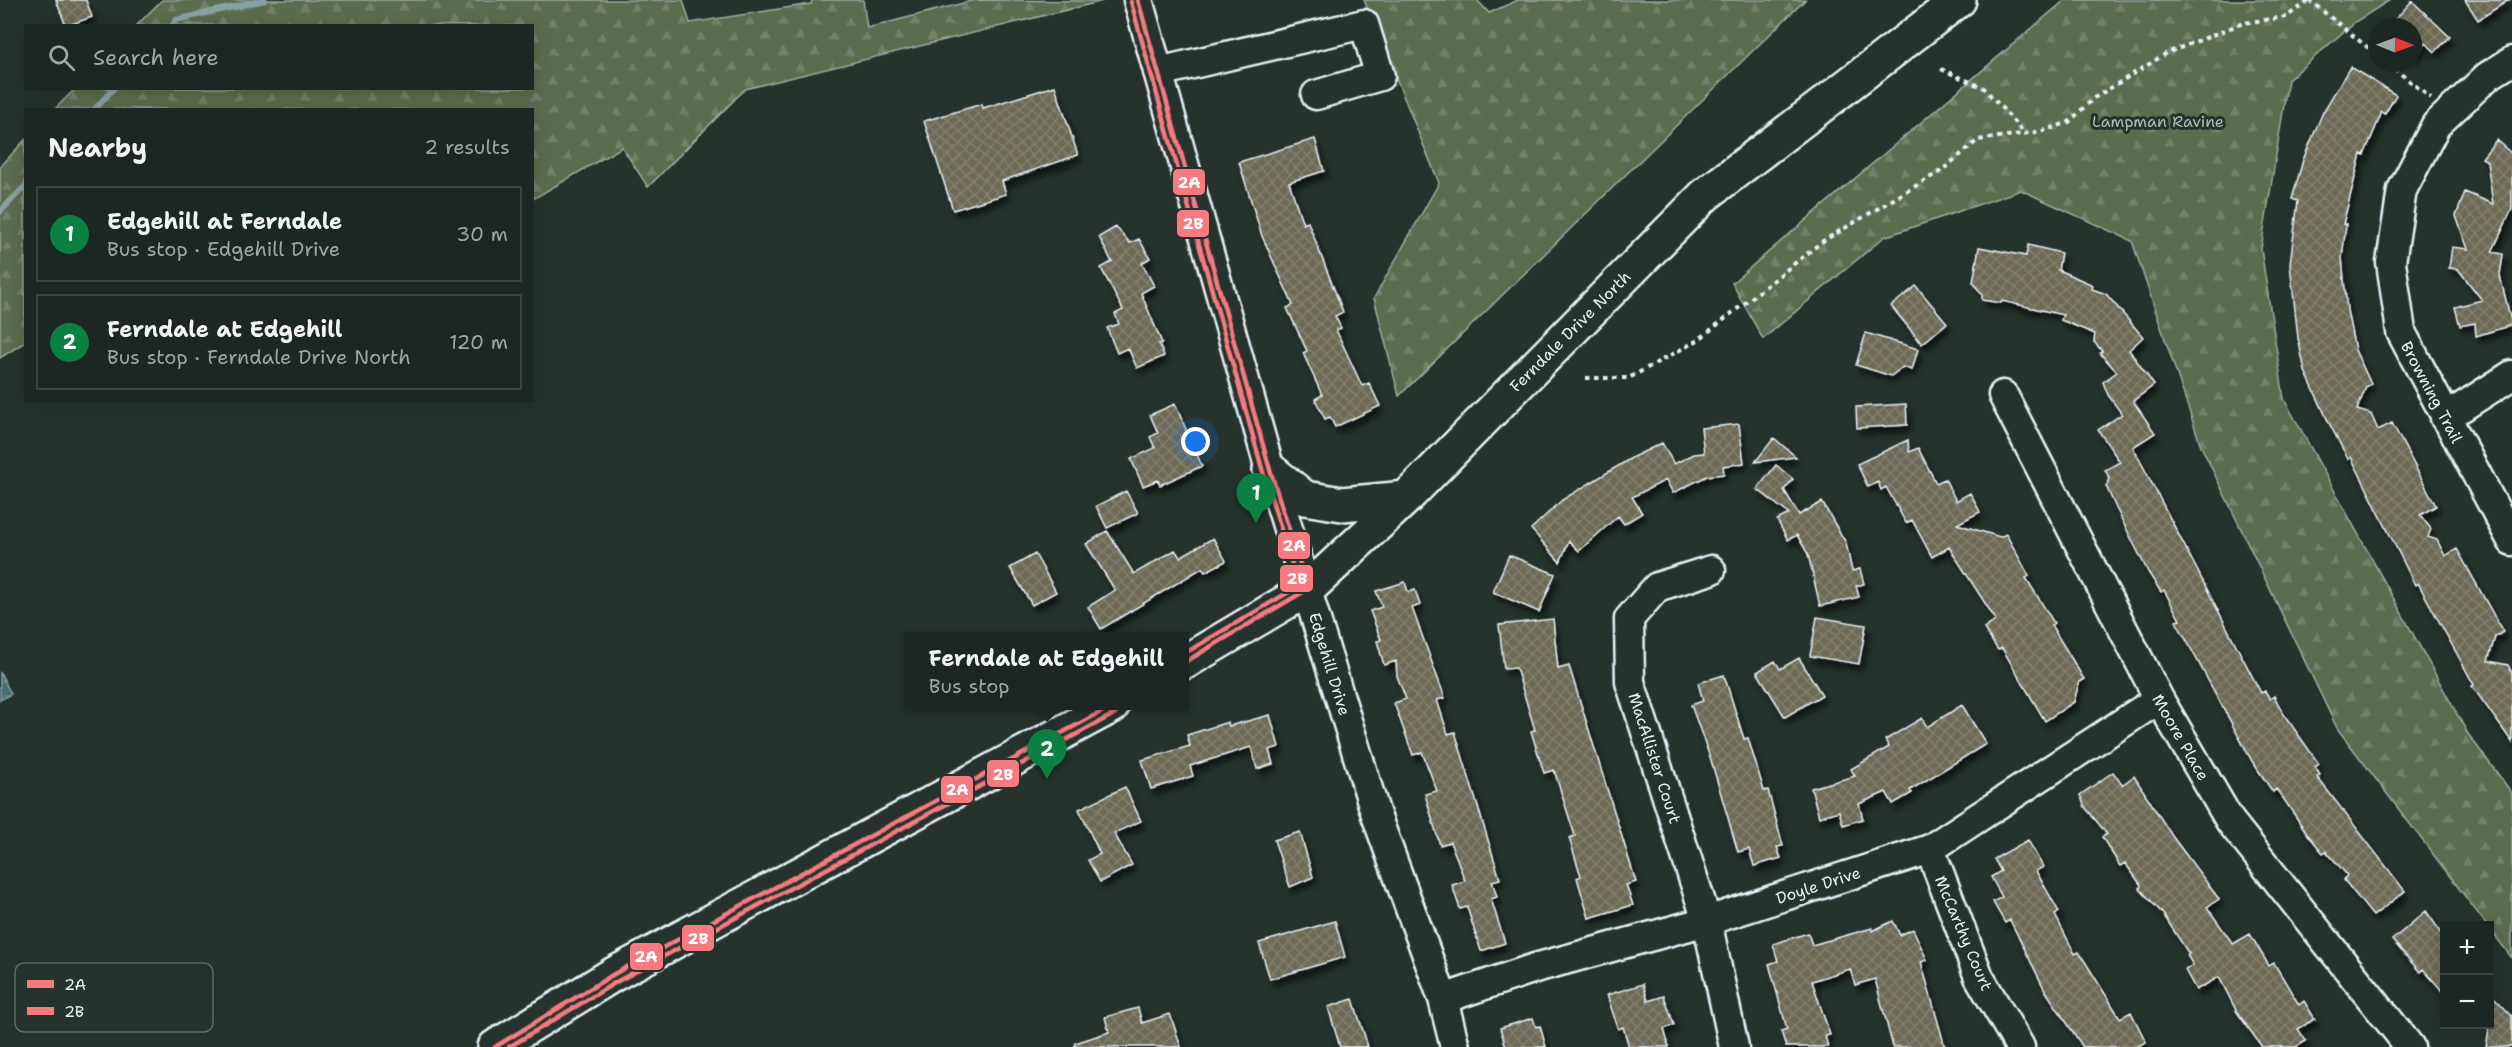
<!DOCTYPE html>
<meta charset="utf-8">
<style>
:root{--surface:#1c2622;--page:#252e2a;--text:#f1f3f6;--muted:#a0a5a5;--line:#3a4340;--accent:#0b8043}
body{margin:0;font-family:"Shantell Sans",sans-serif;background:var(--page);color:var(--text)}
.controls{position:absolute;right:18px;bottom:18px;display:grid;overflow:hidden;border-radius:0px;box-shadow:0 3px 15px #0003}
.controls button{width:54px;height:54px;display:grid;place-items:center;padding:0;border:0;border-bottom:2px solid var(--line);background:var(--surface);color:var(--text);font:30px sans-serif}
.compass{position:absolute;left:2368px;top:18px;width:54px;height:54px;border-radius:50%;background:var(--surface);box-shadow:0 3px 15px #0003;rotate:91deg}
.you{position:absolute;left:1196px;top:442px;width:21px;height:21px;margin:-15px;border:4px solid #fff;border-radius:50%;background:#1a73e8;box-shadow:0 0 0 9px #1a73e833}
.badge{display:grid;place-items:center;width:39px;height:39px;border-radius:50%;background:var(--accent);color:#fff;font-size:20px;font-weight:700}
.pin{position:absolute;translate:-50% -50px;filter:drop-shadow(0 2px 3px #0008)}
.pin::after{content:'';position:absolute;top:32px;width:21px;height:18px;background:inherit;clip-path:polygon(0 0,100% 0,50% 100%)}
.popup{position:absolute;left:904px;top:632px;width:285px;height:78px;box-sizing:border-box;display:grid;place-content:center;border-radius:0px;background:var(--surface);filter:drop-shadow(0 2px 4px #0005);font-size:20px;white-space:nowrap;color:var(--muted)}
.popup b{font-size:22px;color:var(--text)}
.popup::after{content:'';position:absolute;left:50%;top:100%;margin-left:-12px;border:12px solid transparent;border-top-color:var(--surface)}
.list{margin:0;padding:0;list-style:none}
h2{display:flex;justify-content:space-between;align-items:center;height:78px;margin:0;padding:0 24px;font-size:26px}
h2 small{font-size:20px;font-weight:400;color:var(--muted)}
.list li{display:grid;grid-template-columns:39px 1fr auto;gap:18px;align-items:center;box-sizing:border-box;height:96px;margin:0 12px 12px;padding:0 12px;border:2px solid var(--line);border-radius:0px}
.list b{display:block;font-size:22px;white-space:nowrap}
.list p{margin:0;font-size:20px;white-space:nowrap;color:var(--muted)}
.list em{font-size:20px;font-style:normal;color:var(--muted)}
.icon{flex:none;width:33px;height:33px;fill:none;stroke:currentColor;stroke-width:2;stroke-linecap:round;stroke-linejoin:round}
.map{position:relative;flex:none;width:2512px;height:1047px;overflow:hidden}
.search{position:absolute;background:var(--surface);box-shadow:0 3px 15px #0003;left:24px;top:24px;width:510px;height:66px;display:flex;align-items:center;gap:15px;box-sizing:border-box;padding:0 21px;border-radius:0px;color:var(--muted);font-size:22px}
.panel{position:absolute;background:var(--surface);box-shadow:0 3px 15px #0003;left:24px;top:108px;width:510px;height:294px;border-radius:0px}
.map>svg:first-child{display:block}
</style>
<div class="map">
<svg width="2512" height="1047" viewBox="0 0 2512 1047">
<defs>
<pattern id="forest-firs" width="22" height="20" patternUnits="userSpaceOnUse" patternTransform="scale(1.5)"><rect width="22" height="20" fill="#5c6c4f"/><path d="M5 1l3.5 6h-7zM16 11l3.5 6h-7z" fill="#738169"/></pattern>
<pattern id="water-waves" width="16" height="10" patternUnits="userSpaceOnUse" patternTransform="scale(1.5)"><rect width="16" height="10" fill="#486b6e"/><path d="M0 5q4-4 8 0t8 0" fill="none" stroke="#628183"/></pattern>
<pattern id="building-cross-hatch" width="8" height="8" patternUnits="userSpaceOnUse" patternTransform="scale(1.5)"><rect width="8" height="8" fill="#6d6956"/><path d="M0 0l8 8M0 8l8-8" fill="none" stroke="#827f6f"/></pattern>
<filter id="shadow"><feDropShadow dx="3.5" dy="6" stdDeviation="3" flood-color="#0009"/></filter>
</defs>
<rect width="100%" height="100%" fill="#26332d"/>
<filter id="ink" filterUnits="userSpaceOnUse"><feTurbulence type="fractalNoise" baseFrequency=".0167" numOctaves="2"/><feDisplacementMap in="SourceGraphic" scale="12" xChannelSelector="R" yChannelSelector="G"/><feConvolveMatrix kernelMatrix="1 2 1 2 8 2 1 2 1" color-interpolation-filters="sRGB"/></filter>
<g filter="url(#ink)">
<path fill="url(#forest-firs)" stroke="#a2aea4" stroke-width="1.5" d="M 162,0 L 683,0 L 690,23 L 811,4 L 812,0 L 863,0 L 867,28 L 975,0 L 1103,1 L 745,89 L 648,187 L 622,147 L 533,199 L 532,110 L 55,109 L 76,88 L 532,88 L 532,26 L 137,25 Z
M 1364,0 L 1477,0 L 1489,13 L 1518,0 L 1805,0 L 1399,396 L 1374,298 L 1439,183 Z
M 2065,0 L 2390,0 L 2355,22 L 2288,80 L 2261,249 L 2284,399 L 2468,734 L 2512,793 L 2512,958 L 2337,728 L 2201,446 L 2132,241 L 2021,190 L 1884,237 L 1763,339 L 1732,283 Z
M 25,140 L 25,342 L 0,358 L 0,167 Z"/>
<path fill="url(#water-waves)" stroke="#88a1a5" stroke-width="1.5" d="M 0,672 L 11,694 L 0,700 Z"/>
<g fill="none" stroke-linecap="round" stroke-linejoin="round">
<path stroke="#88a1a5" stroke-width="6" d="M 172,26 L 176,20 L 265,0
M 94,110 L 114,88
M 0,212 L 26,185"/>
</g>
<path fill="url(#building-cross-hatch)" stroke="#e8f1f8" stroke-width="1.5" filter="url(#shadow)" d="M 56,0 L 86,0 L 92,17 L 66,26 Z
M 2465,0 L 2509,0 L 2478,20 Z
M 2412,1 L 2450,37 L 2435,52 L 2426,43 L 2413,57 L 2413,27 L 2388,27 Z
M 2350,67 L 2396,95 L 2385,114 L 2382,112 L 2364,155 L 2361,154 L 2343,224 L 2346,224 L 2342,258 L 2347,310 L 2355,350 L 2371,384 L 2366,387 L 2357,410 L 2371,414 L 2378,430 L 2392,423 L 2436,506 L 2420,515 L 2431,529 L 2428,537 L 2437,540 L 2445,556 L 2457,549 L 2503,632 L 2495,637 L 2488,661 L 2508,665 L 2512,673 L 2512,742 L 2472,686 L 2474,685 L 2418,583 L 2415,585 L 2351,457 L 2348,459 L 2329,423 L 2305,371 L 2298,338 L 2290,264 L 2298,201 L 2292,199 L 2303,160 L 2323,112 Z
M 1055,86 L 1078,155 L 1002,181 L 1006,194 L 953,210 L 924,121 L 982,104 L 983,108 Z
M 1315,139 L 1324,171 L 1289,182 L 1303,224 L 1308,222 L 1343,312 L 1335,316 L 1341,328 L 1336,330 L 1362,386 L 1369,383 L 1380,406 L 1335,427 L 1330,417 L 1325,419 L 1315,399 L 1322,395 L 1303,353 L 1307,351 L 1287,308 L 1293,305 L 1262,236 L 1239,162 Z
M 2496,140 L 2512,154 L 2512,209 L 2492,252 L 2503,254 L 2500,276 L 2512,325 L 2476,336 L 2475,323 L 2460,326 L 2455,307 L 2482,300 L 2458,269 L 2449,268 L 2452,247 L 2468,249 L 2456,216 L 2465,192 L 2493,204 L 2487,161 L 2482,158 Z
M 1116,227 L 1130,243 L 1139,239 L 1150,258 L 1142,263 L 1154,286 L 1141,293 L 1162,343 L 1159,344 L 1164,356 L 1137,368 L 1128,348 L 1117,353 L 1107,328 L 1119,324 L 1115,314 L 1123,310 L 1101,268 L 1112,262 L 1099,237 Z
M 2028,245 L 2061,253 L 2058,270 L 2093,285 L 2092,289 L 2106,294 L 2143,337 L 2129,350 L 2154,385 L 2133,401 L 2155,433 L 2133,447 L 2261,693 L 2265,691 L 2270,699 L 2274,696 L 2283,713 L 2319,764 L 2315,767 L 2320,775 L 2317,777 L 2405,891 L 2373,916 L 2344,880 L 2347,875 L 2326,851 L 2323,853 L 2309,836 L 2283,798 L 2276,789 L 2273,792 L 2252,761 L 2176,621 L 2180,620 L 2164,590 L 2161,592 L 2148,572 L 2116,508 L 2106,486 L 2110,479 L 2105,470 L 2120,462 L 2098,430 L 2122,414 L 2108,395 L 2103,382 L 2117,372 L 2100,353 L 2102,351 L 2094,342 L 2095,334 L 2061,320 L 2063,315 L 2002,301 L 2001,303 L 1982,300 L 1982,295 L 1973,282 L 1979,247 L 2026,256 Z
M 1916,286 L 1947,323 L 1922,344 L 1891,306 Z
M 1866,333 L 1918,349 L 1912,370 L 1903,367 L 1891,376 L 1856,365 Z
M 1175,404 L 1202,466 L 1160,485 L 1158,480 L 1143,486 L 1131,459 L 1155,448 L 1150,437 L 1158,433 L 1150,415 Z
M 1906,404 L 1907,425 L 1857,428 L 1856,407 Z
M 1739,424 L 1744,463 L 1723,466 L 1724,474 L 1707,476 L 1673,493 L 1666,480 L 1632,497 L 1642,513 L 1624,524 L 1618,516 L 1579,551 L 1569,541 L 1560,562 L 1531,529 L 1562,500 L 1633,457 L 1662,443 L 1674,464 L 1694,454 L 1704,453 L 1701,428 Z
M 1774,438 L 1796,457 L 1755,462 Z
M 1908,440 L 1909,452 L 1918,448 L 1936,483 L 1945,479 L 1956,501 L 1970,493 L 1980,512 L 1957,524 L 2000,537 L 2006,534 L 2029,576 L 2026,578 L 2054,623 L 2051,625 L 2084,679 L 2079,682 L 2074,702 L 2045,721 L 2002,648 L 1998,650 L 1984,629 L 1996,620 L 1949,547 L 1932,557 L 1912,520 L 1906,523 L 1886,487 L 1881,490 L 1878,482 L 1868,487 L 1857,464 Z
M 1776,465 L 1793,479 L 1784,490 L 1799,515 L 1822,502 L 1846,543 L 1852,571 L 1860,569 L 1864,584 L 1856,586 L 1859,597 L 1820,606 L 1808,554 L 1797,535 L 1788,540 L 1777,520 L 1789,514 L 1757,489 Z
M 1126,491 L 1138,513 L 1107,528 L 1096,506 Z
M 1107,531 L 1134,574 L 1175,550 L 1180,557 L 1213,538 L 1226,561 L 1205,572 L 1202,568 L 1101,629 L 1088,607 L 1115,590 L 1086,544 Z
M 1035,554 L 1056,592 L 1032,605 L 1010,568 Z
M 1509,555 L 1555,574 L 1539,612 L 1493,592 Z
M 1405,582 L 1408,592 L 1415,590 L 1420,605 L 1412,608 L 1445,698 L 1437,700 L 1448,734 L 1455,732 L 1500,879 L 1492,881 L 1497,897 L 1491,899 L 1505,943 L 1481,951 L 1467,907 L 1460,909 L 1452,885 L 1465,881 L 1457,859 L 1450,842 L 1440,845 L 1433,822 L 1425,794 L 1437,791 L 1422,752 L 1413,755 L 1394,703 L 1406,699 L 1397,676 L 1396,661 L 1384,665 L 1377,641 L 1381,640 L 1370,611 L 1382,607 L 1376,591 Z
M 1817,617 L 1866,625 L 1859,664 L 1810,656 Z
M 1553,619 L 1558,669 L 1569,666 L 1636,882 L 1626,885 L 1633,905 L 1589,918 L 1577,878 L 1581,876 L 1569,838 L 1575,836 L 1554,770 L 1544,773 L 1531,731 L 1535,730 L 1516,668 L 1504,669 L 1499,625 Z
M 1799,658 L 1822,695 L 1785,717 L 1757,672 L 1775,661 L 1780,669 Z
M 1724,675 L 1744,739 L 1748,738 L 1764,791 L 1768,790 L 1783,846 L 1777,847 L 1781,858 L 1754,866 L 1749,849 L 1738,852 L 1711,760 L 1691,705 L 1703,701 L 1698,683 Z
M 1962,705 L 1986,744 L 1910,790 L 1912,793 L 1893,804 L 1886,792 L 1859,804 L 1863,819 L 1843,825 L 1839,811 L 1819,817 L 1811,788 L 1855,776 L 1851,769 L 1889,747 L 1885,740 L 1922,718 L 1927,727 Z
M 1270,715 L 1279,747 L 1269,750 L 1273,764 L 1257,769 L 1251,747 L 1190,766 L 1193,776 L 1151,789 L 1142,760 L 1190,746 L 1187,735 L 1228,722 L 1229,726 Z
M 2113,772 L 2122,785 L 2134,776 L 2172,836 L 2219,899 L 2207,907 L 2233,944 L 2250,934 L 2269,966 L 2274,963 L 2299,1005 L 2304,1001 L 2315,1019 L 2298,1029 L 2306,1041 L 2296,1047 L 2262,1047 L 2237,1012 L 2219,977 L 2196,990 L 2185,970 L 2193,965 L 2187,955 L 2189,954 L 2163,914 L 2140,889 L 2141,885 L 2125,863 L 2120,866 L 2102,837 L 2107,834 L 2085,807 L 2080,795 Z
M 1125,787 L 1141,821 L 1114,833 L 1132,865 L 1100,882 L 1088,860 L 1100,854 L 1079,809 Z
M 1300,832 L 1313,877 L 1290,887 L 1274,840 Z
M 2028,840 L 2043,867 L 2036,871 L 2059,912 L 2055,915 L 2075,954 L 2079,952 L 2120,1018 L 2131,1012 L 2146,1042 L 2136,1047 L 2083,1047 L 2045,990 L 2010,920 L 2005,923 L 1993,902 L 2002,897 L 1991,877 L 2001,871 L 1994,859 Z
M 2426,911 L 2445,938 L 2445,994 L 2423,969 L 2420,972 L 2392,940 Z
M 1335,921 L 1345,957 L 1270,979 L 1259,943 Z
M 1893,921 L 1900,935 L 1913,929 L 1927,960 L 1921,962 L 1945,1047 L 1893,1047 L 1875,979 L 1855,985 L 1850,969 L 1812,981 L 1830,1035 L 1825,1036 L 1828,1047 L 1786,1047 L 1781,1031 L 1787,1029 L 1769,964 L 1778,961 L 1773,944 L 1808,933 L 1812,945 L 1872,928 L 1872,931 Z
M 1643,984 L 1648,1001 L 1664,996 L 1674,1025 L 1664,1029 L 1669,1047 L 1629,1047 L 1623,1027 L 1618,1029 L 1607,995 Z
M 2490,993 L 2512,1016 L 2512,1047 L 2486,1047 L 2490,1024 Z
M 1353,999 L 1365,1037 L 1368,1047 L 1340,1047 L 1328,1007 Z
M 1138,1008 L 1142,1023 L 1170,1014 L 1181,1047 L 1075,1047 L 1075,1043 L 1109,1032 L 1105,1017 Z
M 1533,1018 L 1536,1027 L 1540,1026 L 1546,1047 L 1506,1047 L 1500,1028 Z"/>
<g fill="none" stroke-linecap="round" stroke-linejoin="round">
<g stroke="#e8f1f8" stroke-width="33">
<path id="minor" d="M 1138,0 L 1270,470 L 1376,815 L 1443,999 L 1455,1047
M 2512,61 L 2488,76 L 2436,125 L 2402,190 L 2391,262 L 2401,332 L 2512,541
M 1158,72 L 1364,24 L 1380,76 L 1316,95
M 2003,395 L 2159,699 L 2230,821 L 2410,1047
M 2445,418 L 2512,375
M 1711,570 L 1657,587 L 1629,619 L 1630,682 L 1707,921 L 1734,1047
M 1930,849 L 1979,977 L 2020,1047
M 1443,999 L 1535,968 L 1707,921 L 1930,849 L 2159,699"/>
</g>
<g stroke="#e8f1f8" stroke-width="38">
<path id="major" d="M 1270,470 L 1305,498 L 1342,504 L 1406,498
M 1185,662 L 1308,589 L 1406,498 L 1705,195 L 1959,0
M 495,1047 L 614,974 L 1112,706"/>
</g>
<path stroke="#e8f1f8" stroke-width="4" stroke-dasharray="4.5 4.5" stroke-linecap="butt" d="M 2309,0 L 2377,55
M 2387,63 L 2431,98
M 1941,69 L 1984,88 L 2024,133
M 1586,378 L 1629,378 L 1698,340 L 1823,241 L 1941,171 L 1978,140 L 2043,131 L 2069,122 L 2094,98 L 2167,53 L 2243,23 L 2286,17 L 2310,0"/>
<use href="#minor" stroke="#26332d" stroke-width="28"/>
<use href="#major" stroke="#26332d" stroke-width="33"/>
<g stroke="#26332d" stroke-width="9">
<path id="bus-1" d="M 1138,0 L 1270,470 L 1308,589 L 1185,662
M 495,1047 L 614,974 L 1112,706"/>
</g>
<g stroke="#26332d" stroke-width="9">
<path id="bus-2" d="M 1131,2 L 1263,472 L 1299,586 L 1185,653
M 509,1047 L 618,981 L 1116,713"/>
</g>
<use href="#bus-1" stroke="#f77a81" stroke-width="4.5"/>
<use href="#bus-2" stroke="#f77a81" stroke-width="4.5"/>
</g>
</g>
<g text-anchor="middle" stroke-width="6" stroke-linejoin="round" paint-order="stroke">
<g font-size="16" fill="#b0bcb4" stroke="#26332d">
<text x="2158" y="127">Lampman Ravine</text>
</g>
<g font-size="16" fill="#e8f1f8" stroke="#26332d">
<text transform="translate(1570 331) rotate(-45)" y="6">Ferndale Drive North</text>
<text transform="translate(2432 392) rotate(62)" y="6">Browning Trail</text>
<text transform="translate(1330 664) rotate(73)" y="6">Edgehill Drive</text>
<text transform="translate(2181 737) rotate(60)" y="6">Moore Place</text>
<text transform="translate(1655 758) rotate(72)" y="6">MacAllister Court</text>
<text transform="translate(1818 885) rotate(-18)" y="6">Doyle Drive</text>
<text transform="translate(1964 933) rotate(67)" y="6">McCarthy Court</text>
</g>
</g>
<rect x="15" y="963" width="198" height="69" rx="9" fill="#26332d" stroke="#606c6a" stroke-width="1.5"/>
<rect x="27" y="980" width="27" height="8" fill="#f77a81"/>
<rect x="27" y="1007" width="27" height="8" fill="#f77a81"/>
<g font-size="16" fill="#e8f1f8">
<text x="64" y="990">2A</text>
<text x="64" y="1017">2B</text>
</g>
<g stroke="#26332d" stroke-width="2">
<rect x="1172" y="168" width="34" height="28" rx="6" fill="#f77a81"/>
<rect x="1176" y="209" width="34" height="29" rx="6" fill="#f77a81"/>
<rect x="1277" y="531" width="34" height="29" rx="6" fill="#f77a81"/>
<rect x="1279" y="564" width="35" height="29" rx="6" fill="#f77a81"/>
<rect x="986" y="759" width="34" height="29" rx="6" fill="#f77a81"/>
<rect x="940" y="775" width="34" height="29" rx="6" fill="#f77a81"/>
<rect x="681" y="924" width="34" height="28" rx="6" fill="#f77a81"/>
<rect x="629" y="942" width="35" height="29" rx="6" fill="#f77a81"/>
</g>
<g font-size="16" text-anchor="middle" font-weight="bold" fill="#fff">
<text x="1189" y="188">2A</text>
<text x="1193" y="229">2B</text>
<text x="1294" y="551">2A</text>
<text x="1297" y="584">2B</text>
<text x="1003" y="780">2B</text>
<text x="957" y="795">2A</text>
<text x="698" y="944">2B</text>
<text x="646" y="962">2A</text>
</g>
</svg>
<div class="controls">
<button>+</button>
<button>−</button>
</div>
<svg class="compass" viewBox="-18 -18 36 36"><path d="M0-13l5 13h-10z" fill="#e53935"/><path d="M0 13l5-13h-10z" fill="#a0a5a5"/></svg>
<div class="you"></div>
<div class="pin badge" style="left:1256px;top:523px">1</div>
<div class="pin badge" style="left:1047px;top:779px">2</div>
<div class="popup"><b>Ferndale at Edgehill</b>Bus stop</div>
<div class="search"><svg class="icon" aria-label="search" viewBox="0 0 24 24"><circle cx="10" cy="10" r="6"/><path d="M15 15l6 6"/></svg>Search here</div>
<section class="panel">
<h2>Nearby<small>2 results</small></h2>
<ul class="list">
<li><span class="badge">1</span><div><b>Edgehill at Ferndale</b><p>Bus stop · Edgehill Drive</p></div><em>30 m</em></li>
<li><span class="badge">2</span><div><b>Ferndale at Edgehill</b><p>Bus stop · Ferndale Drive North</p></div><em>120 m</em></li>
</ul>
</section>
</div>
